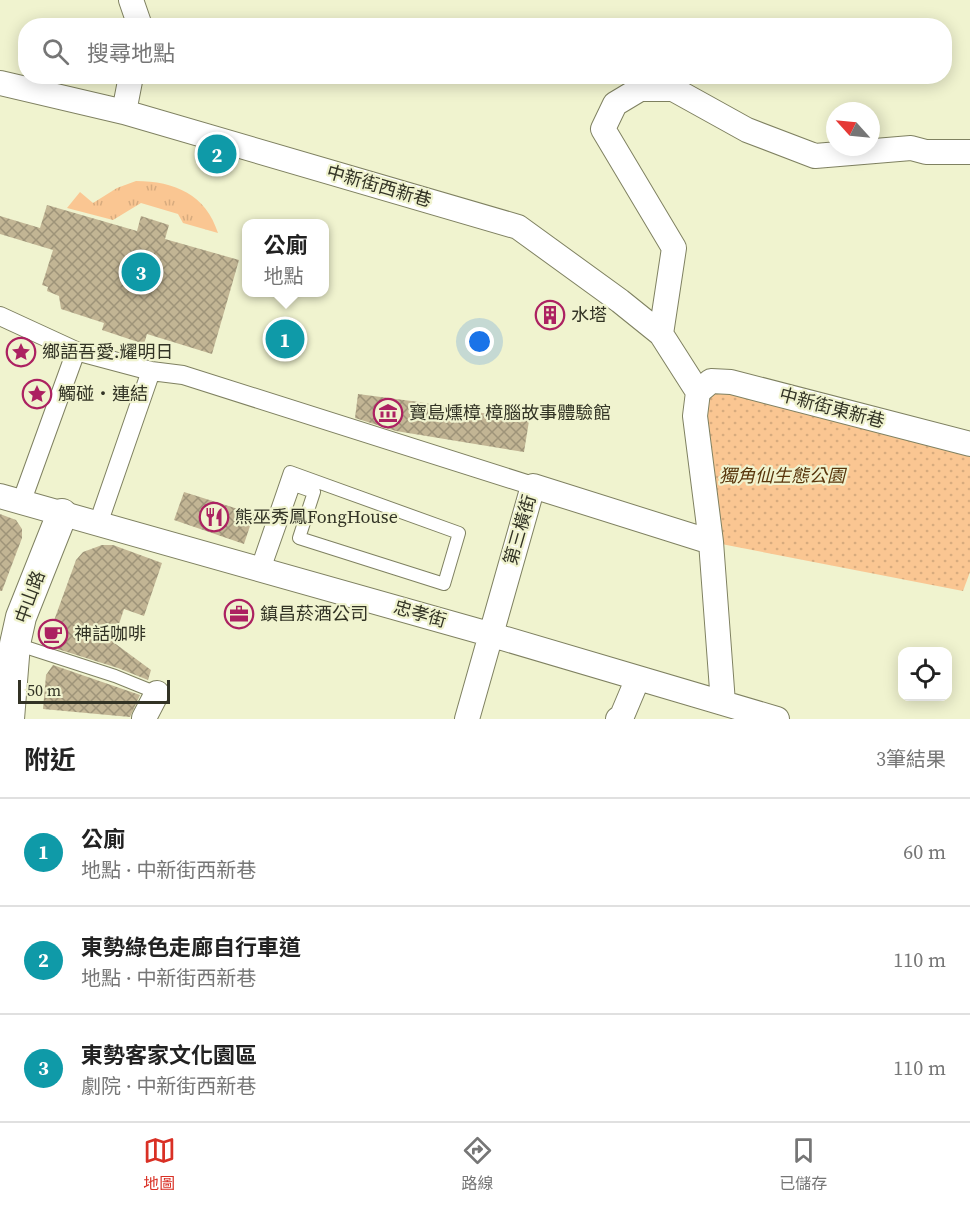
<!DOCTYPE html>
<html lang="zh-TW">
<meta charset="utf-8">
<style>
:root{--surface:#fff;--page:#f2f2f2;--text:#222;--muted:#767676;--line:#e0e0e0;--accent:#d93025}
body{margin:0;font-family:"Source Serif 4","Noto Sans TC",serif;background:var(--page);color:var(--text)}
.controls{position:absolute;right:18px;bottom:18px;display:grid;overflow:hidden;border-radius:12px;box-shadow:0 3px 15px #0003}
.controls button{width:54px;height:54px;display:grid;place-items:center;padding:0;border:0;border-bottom:2px solid var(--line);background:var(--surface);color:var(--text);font:30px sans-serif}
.compass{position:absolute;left:826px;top:102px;width:54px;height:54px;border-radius:50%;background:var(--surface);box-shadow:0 3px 15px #0003;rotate:297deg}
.scale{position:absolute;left:18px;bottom:15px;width:152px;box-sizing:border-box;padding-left:6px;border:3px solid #323325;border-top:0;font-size:16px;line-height:21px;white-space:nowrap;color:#323325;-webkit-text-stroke:4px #f0f3cf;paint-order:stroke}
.you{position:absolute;left:480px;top:342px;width:21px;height:21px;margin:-15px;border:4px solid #fff;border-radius:50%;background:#1a73e8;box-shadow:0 0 0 9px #1a73e833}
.badge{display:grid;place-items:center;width:39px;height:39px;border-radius:50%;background:var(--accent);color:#fff;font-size:20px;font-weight:700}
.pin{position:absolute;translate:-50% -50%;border:3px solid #fff;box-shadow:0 2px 6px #0006}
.popup{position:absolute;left:242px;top:219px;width:87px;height:78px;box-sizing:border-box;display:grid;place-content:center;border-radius:12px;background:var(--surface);filter:drop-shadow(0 2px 4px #0005);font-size:20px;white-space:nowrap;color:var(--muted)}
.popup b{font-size:22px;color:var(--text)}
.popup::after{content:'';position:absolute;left:50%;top:100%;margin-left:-12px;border:12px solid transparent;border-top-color:var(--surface)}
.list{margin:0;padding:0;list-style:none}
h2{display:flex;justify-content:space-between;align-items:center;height:78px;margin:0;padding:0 24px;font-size:26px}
h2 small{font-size:20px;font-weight:400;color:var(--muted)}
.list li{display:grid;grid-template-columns:39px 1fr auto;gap:18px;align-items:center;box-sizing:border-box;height:108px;padding:0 24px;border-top:2px solid var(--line)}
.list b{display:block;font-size:22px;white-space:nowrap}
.list p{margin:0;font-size:20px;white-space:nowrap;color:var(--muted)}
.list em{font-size:20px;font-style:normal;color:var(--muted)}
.icon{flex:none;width:33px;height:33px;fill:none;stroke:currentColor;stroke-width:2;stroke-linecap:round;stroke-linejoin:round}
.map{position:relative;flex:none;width:970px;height:719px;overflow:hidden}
.search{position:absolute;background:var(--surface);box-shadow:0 3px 15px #0003;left:18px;right:18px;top:18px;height:66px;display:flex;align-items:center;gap:15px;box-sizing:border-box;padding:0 21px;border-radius:24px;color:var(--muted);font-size:22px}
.sheet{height:402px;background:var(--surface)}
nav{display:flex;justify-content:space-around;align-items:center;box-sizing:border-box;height:84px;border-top:2px solid var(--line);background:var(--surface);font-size:16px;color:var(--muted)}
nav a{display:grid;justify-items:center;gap:3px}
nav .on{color:var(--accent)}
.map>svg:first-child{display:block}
</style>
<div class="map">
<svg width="970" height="719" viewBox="0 0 970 719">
<defs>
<pattern id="grass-tufts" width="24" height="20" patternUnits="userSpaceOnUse" patternTransform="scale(1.5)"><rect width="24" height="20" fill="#fac692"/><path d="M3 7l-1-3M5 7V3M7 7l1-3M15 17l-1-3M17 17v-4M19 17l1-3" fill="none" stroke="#d7ab7e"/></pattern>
<pattern id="park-dots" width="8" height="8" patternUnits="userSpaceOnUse" patternTransform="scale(1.5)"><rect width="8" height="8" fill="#fac692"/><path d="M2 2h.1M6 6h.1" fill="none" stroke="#d7ab7e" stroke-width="1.8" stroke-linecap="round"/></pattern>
<pattern id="building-cross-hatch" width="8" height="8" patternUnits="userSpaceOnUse" patternTransform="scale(1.5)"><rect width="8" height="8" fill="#c2b594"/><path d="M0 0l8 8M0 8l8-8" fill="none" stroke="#9e9479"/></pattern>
</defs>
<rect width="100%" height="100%" fill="#f0f3cf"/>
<path fill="url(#grass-tufts)" d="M 136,181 C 175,181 206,195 218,233 L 183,223 L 178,214 L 141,203 L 113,220 L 67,208 L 80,192 L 93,203 L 117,188 Z"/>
<path fill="url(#park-dots)" d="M 711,381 L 970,444 L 970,572 L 963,591 L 711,542 L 695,416 Z"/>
<path fill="url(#building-cross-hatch)" d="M 47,205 L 137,231 L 141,216 L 169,225 L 165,239 L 239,260 L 212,354 L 147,334 L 144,344 L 102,330 L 104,323 L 61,309 L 59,296 L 47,291 L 48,287 L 42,285 L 53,250 L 0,234 L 0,216 L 40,228 Z
M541 315a9 9 0 1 1 18 0a9 9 0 1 1-18 0Z
M266 337a20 20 0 1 1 40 0a20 20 0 1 1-40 0Z
M 358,394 L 419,402 L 529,421 L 524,452 L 396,431 L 355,418 Z
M 184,492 L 254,514 L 244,544 L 174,520 Z
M 0,514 L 16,520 L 22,529 L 22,538 L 2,591 L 0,591 Z
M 102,545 L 113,545 L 162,563 L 144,616 L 124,609 L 113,642 L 151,670 L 148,680 L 118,668 L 48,646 L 48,637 L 76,560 L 83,552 Z
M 53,665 L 140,695 L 130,717 L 43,709 L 46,675 Z"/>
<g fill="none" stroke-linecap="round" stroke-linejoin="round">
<g stroke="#7f8161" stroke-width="14">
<path id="service" d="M 257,568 L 290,472 L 459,533 L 444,584 L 299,538 L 314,492 L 294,485 L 264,570
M 16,644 L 115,676 L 157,693"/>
</g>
<g stroke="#7f8161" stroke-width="20">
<path id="pedestrian" d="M 0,316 L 76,351 L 151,371 L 183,375 L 533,486
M 21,503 L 76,351
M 98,524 L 151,371"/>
</g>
<g stroke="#7f8161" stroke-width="26">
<path id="minor" d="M 131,0 L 140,26
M 0,83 L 124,112 L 518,227 L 620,301 L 661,334 L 698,392
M 124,112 L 131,76
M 661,334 L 674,248 L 603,129 L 615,104 L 640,89 L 673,89 L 747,130 L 815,156 L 911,148 L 926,152 L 970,152
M 698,392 L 695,416 L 711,542 L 723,703
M 698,392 L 711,381 L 731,382 L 970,444
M 0,496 L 489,634 L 777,719
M 145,719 L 144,718 L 157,693
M 467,719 L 533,486 L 711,542
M 618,719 L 622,716 L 638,678"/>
</g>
<g stroke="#7f8161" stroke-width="32">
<path id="tertiary" d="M 9,719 L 15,644 L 21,617 L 62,514"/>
</g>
<use href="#service" stroke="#fff" stroke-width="12"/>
<use href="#pedestrian" stroke="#fff" stroke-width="18"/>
<use href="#minor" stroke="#fff" stroke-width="24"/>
<use href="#tertiary" stroke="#fff" stroke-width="30"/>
</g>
<defs>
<g id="building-ring" transform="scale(1.5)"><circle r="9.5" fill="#f0f3cf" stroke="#ac2161" stroke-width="1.5"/><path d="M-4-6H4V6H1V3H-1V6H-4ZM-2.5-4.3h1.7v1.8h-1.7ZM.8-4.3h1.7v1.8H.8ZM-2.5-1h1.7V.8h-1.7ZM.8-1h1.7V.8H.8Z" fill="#ac2161"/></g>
<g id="sight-ring" transform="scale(1.5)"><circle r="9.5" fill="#f0f3cf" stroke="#ac2161" stroke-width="1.5"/><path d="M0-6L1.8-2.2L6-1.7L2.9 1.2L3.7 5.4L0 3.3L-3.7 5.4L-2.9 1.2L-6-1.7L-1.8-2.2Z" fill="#ac2161"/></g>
<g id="museum-ring" transform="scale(1.5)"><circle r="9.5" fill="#f0f3cf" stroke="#ac2161" stroke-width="1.5"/><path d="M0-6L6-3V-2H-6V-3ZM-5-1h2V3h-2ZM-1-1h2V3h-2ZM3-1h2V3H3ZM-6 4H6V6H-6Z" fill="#ac2161"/></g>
<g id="restaurant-ring" transform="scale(1.5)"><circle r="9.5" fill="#f0f3cf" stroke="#ac2161" stroke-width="1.5"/><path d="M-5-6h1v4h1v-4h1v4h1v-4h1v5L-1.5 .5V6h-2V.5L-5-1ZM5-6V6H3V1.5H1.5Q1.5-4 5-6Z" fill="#ac2161"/></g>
<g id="office-ring" transform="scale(1.5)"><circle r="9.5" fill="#f0f3cf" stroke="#ac2161" stroke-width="1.5"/><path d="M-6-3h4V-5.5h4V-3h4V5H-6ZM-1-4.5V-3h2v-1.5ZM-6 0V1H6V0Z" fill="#ac2161"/></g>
<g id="cafe-ring" transform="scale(1.5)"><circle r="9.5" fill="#f0f3cf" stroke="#ac2161" stroke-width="1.5"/><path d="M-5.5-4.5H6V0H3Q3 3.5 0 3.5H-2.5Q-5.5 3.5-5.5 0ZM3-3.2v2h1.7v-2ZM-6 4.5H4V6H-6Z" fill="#ac2161"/></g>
</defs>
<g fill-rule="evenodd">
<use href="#building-ring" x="550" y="315"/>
<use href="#sight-ring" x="21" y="352"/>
<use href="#sight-ring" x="37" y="394"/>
<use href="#museum-ring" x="388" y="413"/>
<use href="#restaurant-ring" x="214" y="517"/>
<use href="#office-ring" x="239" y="614"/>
<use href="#cafe-ring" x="53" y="634"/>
</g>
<g text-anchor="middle" stroke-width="4.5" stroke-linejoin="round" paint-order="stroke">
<g font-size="18" fill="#323325" stroke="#f0f3cf">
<text transform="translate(379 186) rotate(16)" y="6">中新街西新巷</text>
<text transform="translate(832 408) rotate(15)" y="6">中新街東新巷</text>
<text transform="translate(520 530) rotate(-74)" y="6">第三橫街</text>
<text transform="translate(30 597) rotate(-70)" y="6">中山路</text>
<text transform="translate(420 614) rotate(16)" y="6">忠孝街</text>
</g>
<g font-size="18" fill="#323325" stroke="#f0f3cf" text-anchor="start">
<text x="571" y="321">水塔</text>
<text x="42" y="358">鄉語吾愛.耀明日</text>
<text x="58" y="400">觸碰‧連結</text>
<text x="409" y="419">寶島燻樟 樟腦故事體驗館</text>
<text x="235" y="523">熊巫秀鳳FongHouse</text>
<text x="260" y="620">鎮昌菸酒公司</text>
<text x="74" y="640">神話咖啡</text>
</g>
<g font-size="18" font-style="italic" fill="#58350b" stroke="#f0f3cf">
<text x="782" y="482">獨角仙生態公園</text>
</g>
</g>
</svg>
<div class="controls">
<button><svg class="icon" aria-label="locate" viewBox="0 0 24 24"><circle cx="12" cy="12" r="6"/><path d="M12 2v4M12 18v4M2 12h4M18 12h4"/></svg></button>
</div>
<svg class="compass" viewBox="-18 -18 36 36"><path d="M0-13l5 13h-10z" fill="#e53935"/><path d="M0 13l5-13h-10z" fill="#767676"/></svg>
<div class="scale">50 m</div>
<div class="you"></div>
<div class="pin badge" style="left:285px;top:339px;background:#0f9aa8">1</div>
<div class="popup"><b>公廁</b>地點</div>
<div class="pin badge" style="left:217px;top:154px;background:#0f9aa8">2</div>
<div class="pin badge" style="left:141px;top:272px;background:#0f9aa8">3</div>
<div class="search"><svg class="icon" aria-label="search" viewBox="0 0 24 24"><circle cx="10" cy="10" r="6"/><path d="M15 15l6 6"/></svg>搜尋地點</div>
</div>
<section class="sheet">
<h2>附近<small>3筆結果</small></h2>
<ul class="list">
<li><span class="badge" style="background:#0f9aa8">1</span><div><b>公廁</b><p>地點 · 中新街西新巷</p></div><em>60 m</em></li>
<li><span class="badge" style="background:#0f9aa8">2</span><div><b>東勢綠色走廊自行車道</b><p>地點 · 中新街西新巷</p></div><em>110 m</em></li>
<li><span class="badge" style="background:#0f9aa8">3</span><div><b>東勢客家文化園區</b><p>劇院 · 中新街西新巷</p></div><em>110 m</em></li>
</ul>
</section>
<nav>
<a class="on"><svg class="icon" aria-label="map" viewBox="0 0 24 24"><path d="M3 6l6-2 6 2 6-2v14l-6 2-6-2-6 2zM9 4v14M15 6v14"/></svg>地圖</a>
<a><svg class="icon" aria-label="directions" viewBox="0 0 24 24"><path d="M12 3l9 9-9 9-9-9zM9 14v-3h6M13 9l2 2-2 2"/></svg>路線</a>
<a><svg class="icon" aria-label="saved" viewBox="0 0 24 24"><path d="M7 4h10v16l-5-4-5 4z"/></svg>已儲存</a>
</nav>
